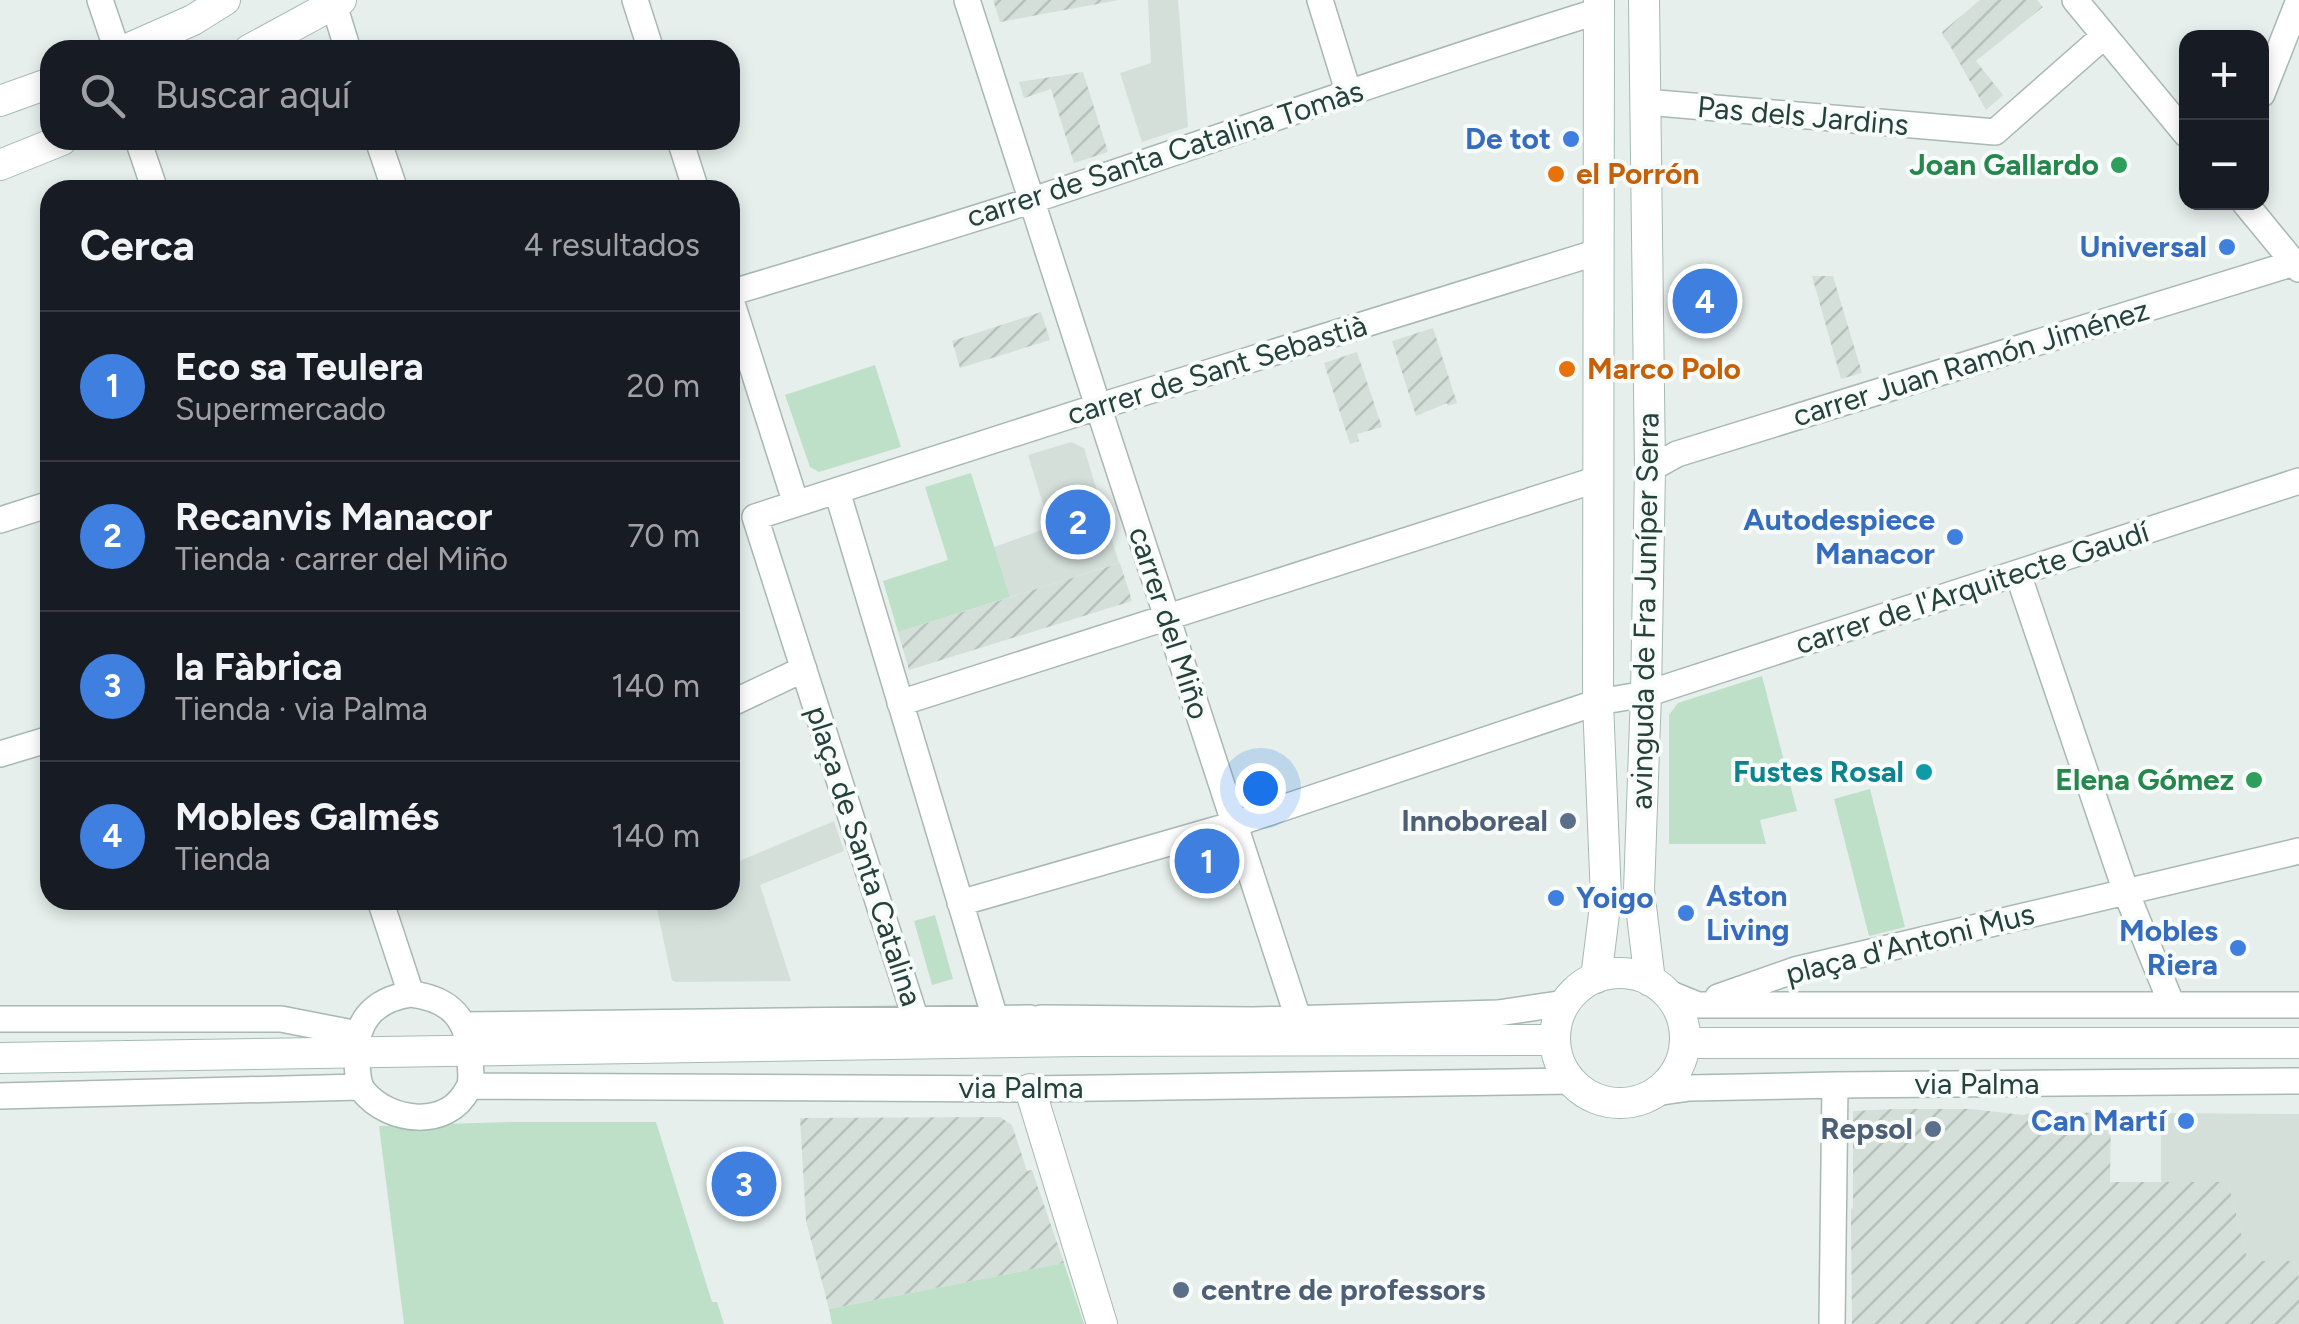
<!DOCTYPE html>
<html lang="es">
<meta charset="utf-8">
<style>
:root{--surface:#171b24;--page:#242831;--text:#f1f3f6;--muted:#9ea1a6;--line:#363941;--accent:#f4845f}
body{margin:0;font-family:Figtree,sans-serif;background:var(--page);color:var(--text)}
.controls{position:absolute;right:30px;top:30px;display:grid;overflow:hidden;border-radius:20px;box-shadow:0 5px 15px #0003}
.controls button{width:90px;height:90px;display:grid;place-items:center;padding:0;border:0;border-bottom:2px solid var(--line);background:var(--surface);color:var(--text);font:50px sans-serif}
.you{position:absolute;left:1260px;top:788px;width:35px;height:35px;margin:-25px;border:8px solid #fff;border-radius:50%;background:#1a73e8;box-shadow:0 0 0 15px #1a73e833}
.badge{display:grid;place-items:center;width:65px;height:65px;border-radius:50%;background:var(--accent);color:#fff;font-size:32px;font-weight:700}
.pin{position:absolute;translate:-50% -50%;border:5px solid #fff;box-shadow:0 2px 10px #0006}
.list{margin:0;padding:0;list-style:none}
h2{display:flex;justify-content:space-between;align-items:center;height:130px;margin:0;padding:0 40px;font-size:42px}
h2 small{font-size:32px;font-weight:400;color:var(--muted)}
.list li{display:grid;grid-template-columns:65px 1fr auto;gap:30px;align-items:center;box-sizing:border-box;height:150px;padding:0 40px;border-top:2px solid var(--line)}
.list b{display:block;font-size:38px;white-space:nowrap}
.list p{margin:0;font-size:32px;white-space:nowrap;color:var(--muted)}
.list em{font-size:32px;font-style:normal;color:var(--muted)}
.icon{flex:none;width:55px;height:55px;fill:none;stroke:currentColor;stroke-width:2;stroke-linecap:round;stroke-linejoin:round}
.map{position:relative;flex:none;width:2299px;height:1324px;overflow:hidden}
.search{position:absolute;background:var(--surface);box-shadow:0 5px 15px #0003;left:40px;top:40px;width:700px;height:110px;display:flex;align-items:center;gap:25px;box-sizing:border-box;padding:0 35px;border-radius:30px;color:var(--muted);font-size:38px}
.panel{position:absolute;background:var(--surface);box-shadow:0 5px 15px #0003;left:40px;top:180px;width:700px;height:730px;border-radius:30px}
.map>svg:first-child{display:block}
</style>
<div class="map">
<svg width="2299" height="1324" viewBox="0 0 2299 1324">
<defs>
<pattern id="industrial-furrows" width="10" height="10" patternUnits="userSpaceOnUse" patternTransform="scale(2.5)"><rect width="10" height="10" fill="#d4dfda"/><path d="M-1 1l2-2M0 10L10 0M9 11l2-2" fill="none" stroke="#b6c1bc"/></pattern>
</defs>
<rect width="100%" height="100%" fill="#e6efeb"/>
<path fill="#d4dfda" d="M 1148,0 L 1178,0 L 1188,127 L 1142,142 L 1120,73 L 1151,63 Z
M 1071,442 L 1084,448 L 1119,563 L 1010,597 L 994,547 L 1050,527 L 1028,455 Z
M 834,821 L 844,851 L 760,885 L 791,981 L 675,982 L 672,980 L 655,900 L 730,900 L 730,865 Z
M 2161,1113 L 2299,1114 L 2299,1279 L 2294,1261 L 2248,1261 L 2228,1182 L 2161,1182 Z"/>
<path fill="url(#industrial-furrows)" d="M 993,0 L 1119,0 L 1000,22 Z
M 1980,0 L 2037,0 L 2043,7 L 1976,61 L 2003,95 L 1986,110 L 1949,44 L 1943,36 L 1942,32 Z
M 1083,72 L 1108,152 L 1074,163 L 1051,89 L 1024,98 L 1019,82 Z
M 1812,276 L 1833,276 L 1862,373 L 1841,379 Z
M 1041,312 L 1050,340 L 960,368 L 952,341 Z
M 1433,328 L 1457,403 L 1448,406 L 1447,403 L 1416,416 L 1392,341 Z
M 1357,352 L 1382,427 L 1357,434 L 1359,441 L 1350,444 L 1324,363 Z
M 1120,563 L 1132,601 L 909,670 L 898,632 Z
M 1896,1109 L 1971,1109 L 2023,1115 L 2034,1112 L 2111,1113 L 2110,1182 L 2228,1182 L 2248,1261 L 2294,1261 L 2299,1279 L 2299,1324 L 1852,1324 L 1851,1226 L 1851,1209 L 1853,1208 L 1853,1111 Z
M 1000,1117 L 1012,1125 L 1027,1171 L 1032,1170 L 1064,1263 L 829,1309 L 806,1221 L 800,1118 Z"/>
<path fill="#bfe0c8" d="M 875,365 L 901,447 L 819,472 L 810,467 L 785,395 Z
M 971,473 L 1010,597 L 898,632 L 883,581 L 948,560 L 925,487 Z
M 1762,676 L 1797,811 L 1760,820 L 1766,844 L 1669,844 L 1669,715 L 1678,703 Z
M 1870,789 L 1905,927 L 1869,936 L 1834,799 Z
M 935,915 L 953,979 L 932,985 L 914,921 Z
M 510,1122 L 656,1122 L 712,1302 L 717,1302 L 724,1324 L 404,1324 L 379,1126 Z
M 1064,1263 L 1084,1324 L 832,1324 L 829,1309 Z"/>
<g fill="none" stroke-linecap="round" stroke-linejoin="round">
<g stroke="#a8b8b2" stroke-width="28">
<path id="minor" d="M 100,0 L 117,50
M 635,0 L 651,50
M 967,0 C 1075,340 1188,679 1298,1018
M 1320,0 L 1349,94
M 2075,0 L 2186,134
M 334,5 L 348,50
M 2262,94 L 2299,0
M 1646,102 L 1995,132 L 2104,36
M 138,140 L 155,190
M 378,140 L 395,190
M 680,140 L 696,190
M 2244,202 L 2299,269
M 730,293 C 832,262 934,232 1036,199 C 1224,137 1410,69 1599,11
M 730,297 L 796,504
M 1650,469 L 1677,454 L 2294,263
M 837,491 L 995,1018
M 0,520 L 50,504
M 2018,574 L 2126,892 L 2172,1005
M 900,703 L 1598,479
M 730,704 L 804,669
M 0,754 L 50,739
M 380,900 L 411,994
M 960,903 L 1235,824 L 1598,702 L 1646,694 L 2299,481
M 1666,992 L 1698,1005 L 2299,1005
M 411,994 C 451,999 469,1019 470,1059 C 470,1068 473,1081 468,1089 C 447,1130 389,1122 364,1092 C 357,1084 358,1073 357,1063 C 353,1023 372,1000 411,994 Z
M 1718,997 L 1795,970 L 2299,851
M 1041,1018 L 1253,1020 L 1498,1013 L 1565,1003
M 0,1019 L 281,1019 L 358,1034
M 916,1020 L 755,517 L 1097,407 L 1598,252
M 463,1025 L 1030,1018 L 1082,1041
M 471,1086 L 1030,1089 L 1571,1081
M 1655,1093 L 1690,1088 L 1835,1085 L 2299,1081
M 0,1096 L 360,1087
M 1832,1324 L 1835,1085"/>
</g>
<g stroke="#a8b8b2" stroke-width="32">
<path id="tertiary" d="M 1030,1089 L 1102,1324"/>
</g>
<g stroke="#a4bbb3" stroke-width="32">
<path id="secondary" d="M 1644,0 L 1650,469 L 1646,694 L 1639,890 L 1650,981
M 125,50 L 193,20 L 225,0
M 249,50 L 341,0
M 0,101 L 50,83
M 0,165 L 62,140
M1555 1038a65 65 0 1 1 130 0a65 65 0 1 1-130 0Z
M 1596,978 L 1606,898 L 1598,702 L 1599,0
M 1685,1043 L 2299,1043
M 0,1058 L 1082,1041 L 1555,1040"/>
</g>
<use href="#minor" stroke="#fff" stroke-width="25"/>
<use href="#tertiary" stroke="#fff" stroke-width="30"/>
<use href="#secondary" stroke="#fff" stroke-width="30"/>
</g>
<g fill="#3f7fe0" stroke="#f7fbf9" stroke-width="4">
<circle cx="1571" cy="139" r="10"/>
<circle cx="2227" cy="247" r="10"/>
<circle cx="1955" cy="537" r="10"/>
<circle cx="1556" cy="898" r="10"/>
<circle cx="1686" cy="913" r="10"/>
<circle cx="2238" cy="948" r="10"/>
<circle cx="2186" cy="1121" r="10"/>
</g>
<g fill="#2e9e5b" stroke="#f7fbf9" stroke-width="4">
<circle cx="2119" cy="165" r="10"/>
<circle cx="2254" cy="780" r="10"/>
</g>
<g fill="#e8710a" stroke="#f7fbf9" stroke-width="4">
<circle cx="1556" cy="174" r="10"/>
<circle cx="1567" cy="369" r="10"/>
</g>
<circle fill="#0f9aa8" stroke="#f7fbf9" stroke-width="4" cx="1924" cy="772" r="10"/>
<g fill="#5c6f8a" stroke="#f7fbf9" stroke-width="4">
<circle cx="1568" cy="821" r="10"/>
<circle cx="1933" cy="1129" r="10"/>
<circle cx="1181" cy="1290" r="10"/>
</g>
<g text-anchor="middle" stroke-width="8" stroke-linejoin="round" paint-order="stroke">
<g font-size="30" fill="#24423a" stroke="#f7fbf9">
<text transform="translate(1803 116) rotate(5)" y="10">Pas dels Jardins</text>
<text transform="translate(1165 154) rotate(-18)" y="10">carrer de Santa Catalina Tomàs</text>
<text transform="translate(1971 363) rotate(-17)" y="10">carrer Juan Ramón Jiménez</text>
<text transform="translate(1217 370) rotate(-17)" y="10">carrer de Sant Sebastià</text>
<text transform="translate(1972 588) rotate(-18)" y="10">carrer de l'Arquitecte Gaudí</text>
<text transform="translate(1645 611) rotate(-89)" y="10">avinguda de Fra Juníper Serra</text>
<text transform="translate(1169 623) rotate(72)" y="10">carrer del Miño</text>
<text transform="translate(864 856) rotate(72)" y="10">plaça de Santa Catalina</text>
<text transform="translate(1910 944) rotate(-14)" y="10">plaça d'Antoni Mus</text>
<text x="1977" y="1094">via Palma</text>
<text x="1021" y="1098">via Palma</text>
</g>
<g font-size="30" font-weight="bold" fill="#366cbe" stroke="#f7fbf9" text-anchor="end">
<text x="1551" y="149">De tot</text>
<text x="2207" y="257">Universal</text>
<text x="1935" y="530">Autodespiece<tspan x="1935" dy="34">Manacor</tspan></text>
<text x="1706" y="906" text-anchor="start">Aston<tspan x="1706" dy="34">Living</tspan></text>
<text x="1576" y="908" text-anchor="start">Yoigo</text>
<text x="2218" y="941">Mobles<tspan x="2218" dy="34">Riera</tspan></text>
<text x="2166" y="1131">Can Martí</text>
</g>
<g font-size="30" font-weight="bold" fill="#27864d" stroke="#f7fbf9" text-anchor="end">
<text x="2099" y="175">Joan Gallardo</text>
<text x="2234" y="790">Elena Gómez</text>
</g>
<g font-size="30" font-weight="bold" fill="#c56008" stroke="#f7fbf9" text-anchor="start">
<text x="1576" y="184">el Porrón</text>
<text x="1587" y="379">Marco Polo</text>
</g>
<g font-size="30" font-weight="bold" fill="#0d838f" stroke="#f7fbf9" text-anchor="end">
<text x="1904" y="782">Fustes Rosal</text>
</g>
<g font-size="30" font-weight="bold" fill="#4e5e75" stroke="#f7fbf9" text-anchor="end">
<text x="1548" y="831">Innoboreal</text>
<text x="1913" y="1139">Repsol</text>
<text x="1201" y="1300" text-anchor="start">centre de professors</text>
</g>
</g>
</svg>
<div class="controls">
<button>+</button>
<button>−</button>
</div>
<div class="you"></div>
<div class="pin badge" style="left:1207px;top:861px;background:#3f7fe0">1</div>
<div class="pin badge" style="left:1078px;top:522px;background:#3f7fe0">2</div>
<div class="pin badge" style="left:744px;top:1184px;background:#3f7fe0">3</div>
<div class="pin badge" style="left:1705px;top:301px;background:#3f7fe0">4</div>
<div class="search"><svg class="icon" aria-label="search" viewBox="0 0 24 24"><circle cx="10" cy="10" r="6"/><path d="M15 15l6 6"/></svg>Buscar aquí</div>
<section class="panel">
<h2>Cerca<small>4 resultados</small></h2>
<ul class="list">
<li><span class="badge" style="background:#3f7fe0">1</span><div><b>Eco sa Teulera</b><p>Supermercado</p></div><em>20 m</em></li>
<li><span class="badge" style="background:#3f7fe0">2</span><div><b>Recanvis Manacor</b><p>Tienda · carrer del Miño</p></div><em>70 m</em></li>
<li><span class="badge" style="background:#3f7fe0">3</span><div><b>la Fàbrica</b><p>Tienda · via Palma</p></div><em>140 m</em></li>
<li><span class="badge" style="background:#3f7fe0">4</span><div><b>Mobles Galmés</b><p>Tienda</p></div><em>140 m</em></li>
</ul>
</section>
</div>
